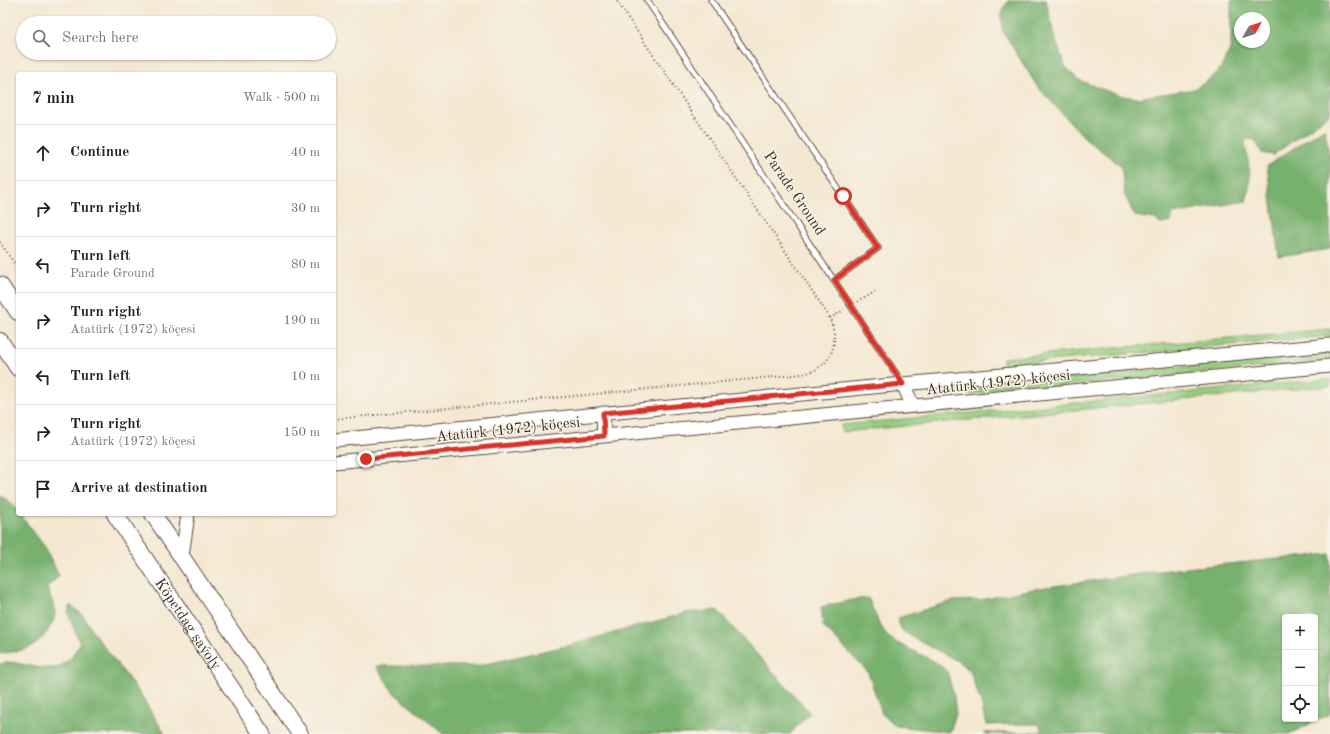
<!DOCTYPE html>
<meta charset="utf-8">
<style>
:root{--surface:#fff;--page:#f6f6f6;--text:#222;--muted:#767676;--line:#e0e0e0}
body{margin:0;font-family:"Old Standard TT",serif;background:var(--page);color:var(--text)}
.controls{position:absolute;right:12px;bottom:12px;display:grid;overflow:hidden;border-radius:4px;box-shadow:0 1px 3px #0004}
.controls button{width:36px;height:36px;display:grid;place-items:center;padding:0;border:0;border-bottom:1px solid var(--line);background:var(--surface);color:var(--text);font:20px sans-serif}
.compass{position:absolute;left:1234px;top:12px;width:36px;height:36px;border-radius:50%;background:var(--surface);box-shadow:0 1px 3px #0004;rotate:51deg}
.stop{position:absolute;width:12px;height:12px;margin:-9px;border:3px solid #d93025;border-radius:50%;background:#fff}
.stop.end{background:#d93025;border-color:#fff;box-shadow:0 1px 4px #0008}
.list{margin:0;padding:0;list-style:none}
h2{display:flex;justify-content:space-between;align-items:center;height:52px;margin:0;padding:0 16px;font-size:17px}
h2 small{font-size:13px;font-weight:400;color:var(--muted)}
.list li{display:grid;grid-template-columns:26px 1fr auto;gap:12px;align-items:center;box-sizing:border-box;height:56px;padding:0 16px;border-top:1px solid var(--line)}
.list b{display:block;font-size:15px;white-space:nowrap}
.list p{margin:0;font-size:13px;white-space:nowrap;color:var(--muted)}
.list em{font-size:13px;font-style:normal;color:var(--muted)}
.icon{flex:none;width:22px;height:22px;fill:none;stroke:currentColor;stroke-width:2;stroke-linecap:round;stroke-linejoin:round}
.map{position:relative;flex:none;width:1330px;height:734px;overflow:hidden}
.search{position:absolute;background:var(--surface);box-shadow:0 1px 3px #0004;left:16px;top:16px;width:320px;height:44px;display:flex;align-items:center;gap:10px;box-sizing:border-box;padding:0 14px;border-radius:22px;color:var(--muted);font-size:15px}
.panel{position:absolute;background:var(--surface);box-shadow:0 1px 3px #0004;left:16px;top:72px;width:320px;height:444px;border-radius:4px}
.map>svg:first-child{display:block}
</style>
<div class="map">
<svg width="1330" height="734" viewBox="0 0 1330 734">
<rect width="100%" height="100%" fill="#f7f3e8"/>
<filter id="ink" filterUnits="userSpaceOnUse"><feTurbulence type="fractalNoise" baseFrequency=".025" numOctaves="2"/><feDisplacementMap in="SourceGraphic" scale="8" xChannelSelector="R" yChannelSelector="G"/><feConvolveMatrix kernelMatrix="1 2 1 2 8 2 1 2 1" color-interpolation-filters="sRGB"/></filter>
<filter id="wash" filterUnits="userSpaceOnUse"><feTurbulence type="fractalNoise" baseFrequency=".012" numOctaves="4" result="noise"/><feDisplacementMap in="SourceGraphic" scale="16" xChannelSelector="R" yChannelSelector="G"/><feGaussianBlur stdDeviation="0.9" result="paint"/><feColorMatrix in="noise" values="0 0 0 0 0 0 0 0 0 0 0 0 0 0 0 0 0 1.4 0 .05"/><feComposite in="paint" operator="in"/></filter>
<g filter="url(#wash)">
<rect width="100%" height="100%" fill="#f4e8d2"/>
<path fill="#95ce80" stroke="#687c4f" d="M 1330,329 L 1330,336 L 1003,365 L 1003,358 Z
M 1330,353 L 1330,361 L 972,394 L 970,394 L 968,390 L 971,387 Z
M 1330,379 L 1330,386 L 842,432 L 841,425 Z"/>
<path fill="#78b16e" stroke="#5a6e46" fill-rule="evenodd" d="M 1010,0 L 1046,0 L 1054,36 L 1065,66 L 1077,79 L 1093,86 L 1122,96 L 1138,98 L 1194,89 L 1206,82 L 1221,68 L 1231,47 L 1231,0 L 1330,0 L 1330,114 L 1273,155 L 1262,153 L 1255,140 L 1246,139 L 1245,144 C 1249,167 1253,179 1246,201 L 1173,214 L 1171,222 L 1160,224 L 1155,219 L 1135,216 L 1125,196 L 1121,166 L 1085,138 L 1037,86 L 1002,30 L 1002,13 L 1005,5 ZM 1240,18 L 1264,18 L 1264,42 L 1240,42 Z
M 1325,129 L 1330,161 L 1330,249 L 1279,257 L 1267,166 L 1319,131 Z
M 0,495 C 7,500 17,505 18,514 L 20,514 L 45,547 L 59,576 L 47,588 C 49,595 53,602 55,609 C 56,614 53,622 50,627 C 37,650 23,650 0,654 Z
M 1330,554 L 1330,714 L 1289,734 L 985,734 L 985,733 L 1042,732 L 1039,724 L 986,725 L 982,706 L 970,671 L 958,661 L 915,639 L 903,631 L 898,625 L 898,618 L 952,601 L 980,600 L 1033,589 L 1175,569 ZM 1285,617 L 1315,617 L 1315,719 L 1285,719 Z
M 868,598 L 878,621 L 887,636 L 897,643 L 936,662 L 947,671 L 954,697 L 956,714 L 950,732 L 896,726 L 882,714 L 868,672 L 823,626 L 821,607 L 852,600 Z
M 70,605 L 83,615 L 92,631 L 138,691 L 165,734 L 0,734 L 0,664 L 11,662 L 41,668 L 57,668 L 70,659 L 80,644 L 68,613 Z
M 717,610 L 810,713 L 790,734 L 443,734 L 393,692 L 376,666 L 477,666 L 566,646 L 686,613 Z"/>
</g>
<g filter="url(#ink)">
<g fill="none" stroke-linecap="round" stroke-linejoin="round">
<g stroke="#574639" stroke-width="7">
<path id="service" d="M 647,0 L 903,384
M 711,0 L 878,248 L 834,280"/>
</g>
<g stroke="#574639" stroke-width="15">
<path id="tertiary" d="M 903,384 L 913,406
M 603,413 L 604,436
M 334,440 L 903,384 L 1330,345
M 334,462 L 1330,366
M 182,556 L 188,514"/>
</g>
<g stroke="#574639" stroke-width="18">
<g id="primary">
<path d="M 0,285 L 18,312"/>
<path d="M 0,341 L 18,368"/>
<path id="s1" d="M 115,514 L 262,734"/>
<path d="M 153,514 L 300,734"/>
</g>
</g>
<path stroke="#574639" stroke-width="2" stroke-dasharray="1 3" stroke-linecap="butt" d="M 0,242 L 18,269
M 857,302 L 875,292
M 830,318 L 844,310
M 334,419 L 794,375 C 802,374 811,373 818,368 C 837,357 838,331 827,313 L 616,0"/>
<use href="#service" stroke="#fff" stroke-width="5"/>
<use href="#tertiary" stroke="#fff" stroke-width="13"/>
<use href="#primary" stroke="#fff" stroke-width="16"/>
</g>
</g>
<g fill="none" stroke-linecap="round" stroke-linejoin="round" filter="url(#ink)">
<path stroke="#d93025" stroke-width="5" d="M 366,459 L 604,436 L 603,413 L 903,384 L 834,280 L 878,248 L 843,196"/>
</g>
<g text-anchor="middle" stroke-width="3" stroke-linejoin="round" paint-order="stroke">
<g font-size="15" fill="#3b2a1e" stroke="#f7f3e8">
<text transform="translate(795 193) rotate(56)" y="5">Parade Ground</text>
<text transform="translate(998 382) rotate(-6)" y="5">Atatürk (1972) köçesi</text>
<text transform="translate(508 429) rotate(-6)" y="5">Atatürk (1972) köçesi</text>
<text dy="5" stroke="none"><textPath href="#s1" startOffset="132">Köpetdag şaýoly</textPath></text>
</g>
</g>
</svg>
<div class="controls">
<button>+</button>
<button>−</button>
<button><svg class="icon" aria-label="locate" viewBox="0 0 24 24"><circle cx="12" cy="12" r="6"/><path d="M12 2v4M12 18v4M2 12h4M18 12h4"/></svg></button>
</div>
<svg class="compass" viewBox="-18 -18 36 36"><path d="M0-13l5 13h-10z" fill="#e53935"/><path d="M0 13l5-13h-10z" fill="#767676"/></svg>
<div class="stop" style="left:843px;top:196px"></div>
<div class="stop end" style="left:366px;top:459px"></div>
<div class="search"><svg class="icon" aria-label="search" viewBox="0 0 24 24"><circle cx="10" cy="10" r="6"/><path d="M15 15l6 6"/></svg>Search here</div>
<section class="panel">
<h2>7 min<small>Walk · 500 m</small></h2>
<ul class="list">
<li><svg class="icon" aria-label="ahead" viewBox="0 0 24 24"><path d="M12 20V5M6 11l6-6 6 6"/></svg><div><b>Continue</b></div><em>40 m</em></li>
<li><svg class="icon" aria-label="right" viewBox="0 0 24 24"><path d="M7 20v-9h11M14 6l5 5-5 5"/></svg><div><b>Turn right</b></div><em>30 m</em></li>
<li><svg class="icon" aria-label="left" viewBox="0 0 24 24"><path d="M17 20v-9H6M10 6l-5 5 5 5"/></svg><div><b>Turn left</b><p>Parade Ground</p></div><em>80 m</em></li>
<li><svg class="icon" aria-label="right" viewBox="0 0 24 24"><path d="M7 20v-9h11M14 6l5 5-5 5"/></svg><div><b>Turn right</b><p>Atatürk (1972) köçesi</p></div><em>190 m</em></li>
<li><svg class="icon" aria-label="left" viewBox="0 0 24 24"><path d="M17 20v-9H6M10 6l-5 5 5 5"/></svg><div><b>Turn left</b></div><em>10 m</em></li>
<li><svg class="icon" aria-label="right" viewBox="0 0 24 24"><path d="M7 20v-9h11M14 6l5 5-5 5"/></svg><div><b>Turn right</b><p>Atatürk (1972) köçesi</p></div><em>150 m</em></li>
<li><svg class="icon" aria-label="arrive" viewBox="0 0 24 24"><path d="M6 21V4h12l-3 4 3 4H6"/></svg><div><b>Arrive at destination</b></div></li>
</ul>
</section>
</div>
